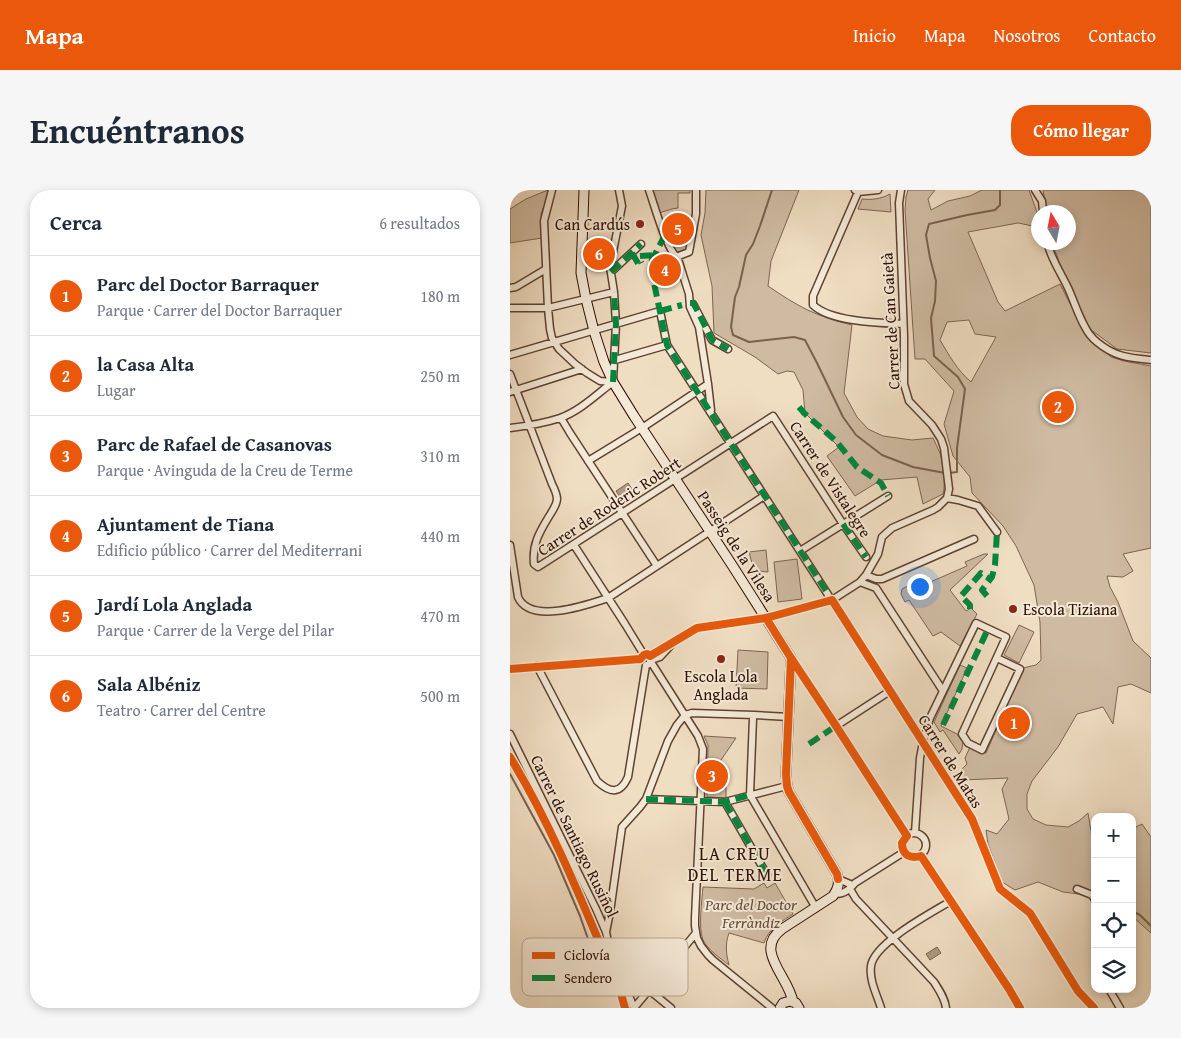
<!DOCTYPE html>
<html lang="es">
<meta charset="utf-8">
<style>
:root{--surface:#fff;--page:#f6f6f7;--text:#1f2937;--muted:#747a83;--line:#e0e1e3;--accent:#ea580c}
body{margin:0;font-family:"Gentium Book Plus",serif;background:var(--page);color:var(--text)}
.controls{position:absolute;right:15px;bottom:15px;display:grid;overflow:hidden;border-radius:10px;box-shadow:0 2px 8px #0003}
.controls button{width:45px;height:45px;display:grid;place-items:center;padding:0;border:0;border-bottom:1px solid var(--line);background:var(--surface);color:var(--text);font:25px sans-serif}
.compass{position:absolute;left:521px;top:15px;width:45px;height:45px;border-radius:50%;background:var(--surface);box-shadow:0 2px 8px #0003;rotate:350deg}
.you{position:absolute;left:409px;top:396px;width:18px;height:18px;margin:-12px;border:4px solid #fff;border-radius:50%;background:#1a73e8;box-shadow:0 0 0 8px #1a73e833}
.badge{display:grid;place-items:center;width:32px;height:32px;border-radius:50%;background:var(--accent);color:#fff;font-size:16px;font-weight:700}
.pin{position:absolute;translate:-50% -50%;border:2px solid #fff;box-shadow:0 1px 5px #0006}
.list{margin:0;padding:0;list-style:none}
h2{display:flex;justify-content:space-between;align-items:center;height:65px;margin:0;padding:0 20px;font-size:21px}
h2 small{font-size:16px;font-weight:400;color:var(--muted)}
.list li{display:grid;grid-template-columns:32px 1fr auto;gap:15px;align-items:center;box-sizing:border-box;height:80px;padding:0 20px;border-top:1px solid var(--line)}
.list b{display:block;font-size:19px;white-space:nowrap}
.list p{margin:0;font-size:16px;white-space:nowrap;color:var(--muted)}
.list em{font-size:16px;font-style:normal;color:var(--muted)}
.icon{flex:none;width:28px;height:28px;fill:none;stroke:currentColor;stroke-width:2;stroke-linecap:round;stroke-linejoin:round}
.map{position:relative;flex:none;width:641px;height:818px;overflow:hidden;border-radius:20px}
header{display:flex;align-items:center;gap:30px;box-sizing:border-box;height:70px;padding:0 25px;background:var(--accent);color:#fff}
header strong{font-size:24px}
nav{display:flex;gap:28px;margin-inline-start:auto;font-size:18px}
.intro{display:flex;align-items:center;justify-content:space-between;box-sizing:border-box;height:120px;padding:0 30px}
h1{margin:0;font-size:35px}
.button{padding:12px 22px;border-radius:20px;background:var(--accent);color:#fff;font-size:18px;font-weight:700}
main{display:flex;gap:30px;padding:0 30px}
aside{flex:1;background:var(--surface);border-radius:20px;box-shadow:0 2px 8px #0003}
.map>svg:first-child{display:block}
</style>
<header>
<strong>Mapa</strong>
<nav><a>Inicio</a><a>Mapa</a><a>Nosotros</a><a>Contacto</a></nav>
</header>
<div class="intro"><h1>Encuéntranos</h1><a class="button">Cómo llegar</a></div>
<main>
<aside>
<h2>Cerca<small>6 resultados</small></h2>
<ul class="list">
<li><span class="badge">1</span><div><b>Parc del Doctor Barraquer</b><p>Parque · Carrer del Doctor Barraquer</p></div><em>180 m</em></li>
<li><span class="badge">2</span><div><b>la Casa Alta</b><p>Lugar</p></div><em>250 m</em></li>
<li><span class="badge">3</span><div><b>Parc de Rafael de Casanovas</b><p>Parque · Avinguda de la Creu de Terme</p></div><em>310 m</em></li>
<li><span class="badge">4</span><div><b>Ajuntament de Tiana</b><p>Edificio público · Carrer del Mediterrani</p></div><em>440 m</em></li>
<li><span class="badge">5</span><div><b>Jardí Lola Anglada</b><p>Parque · Carrer de la Verge del Pilar</p></div><em>470 m</em></li>
<li><span class="badge">6</span><div><b>Sala Albéniz</b><p>Teatro · Carrer del Centre</p></div><em>500 m</em></li>
</ul>
</aside>
<div class="map">
<svg width="641" height="818" viewBox="0 0 641 818">
<rect width="100%" height="100%" fill="#f0dec3"/>
<filter id="stains"><feTurbulence type="fractalNoise" baseFrequency=".004" numOctaves="4"/><feColorMatrix values="0 0 0 0 .2 0 0 0 0 .09 0 0 0 0 .02 0 0 0 .5 -.17"/></filter>
<radialGradient id="worn" r=".72"><stop offset=".6" stop-color="#630" stop-opacity="0"/><stop offset="1" stop-color="#630" stop-opacity=".3"/></radialGradient>
<path fill="#cfbba2" stroke="#7f6452" fill-rule="evenodd" d="M 38,0 L 40,0 L 31,24 L 32,48 L 0,53 L 0,19 L 16,9 Z
M 140,0 L 180,0 L 180,3 L 168,3 L 168,18 L 162,19 L 149,23 Z
M 196,0 L 289,0 L 261,71 L 258,96 C 287,116 307,127 342,135 L 334,203 L 347,227 L 358,239 L 373,246 L 402,250 L 423,248 C 425,253 428,258 430,263 C 433,273 436,295 433,304 L 413,314 L 407,287 L 371,290 L 345,306 L 317,266 L 329,257 L 295,223 L 293,200 L 284,182 L 277,181 L 268,184 L 245,167 L 204,143 L 202,96 L 191,45 L 195,23 Z
M 398,0 L 425,0 L 418,9 L 421,20 L 438,11 L 460,6 L 472,0 L 519,0 L 528,25 L 528,37 L 508,33 L 458,42 L 488,112 L 495,121 L 550,94 L 576,145 L 601,167 L 614,171 L 641,176 L 641,358 L 613,364 L 623,381 L 613,387 L 597,386 L 600,397 L 608,412 L 623,451 L 641,468 L 641,503 L 621,494 L 608,497 L 603,534 L 593,517 L 567,524 L 548,557 L 522,591 L 517,604 L 517,619 L 523,629 L 536,635 L 558,637 L 569,631 L 578,623 L 582,647 L 585,646 L 585,706 L 553,702 L 528,692 L 505,700 L 492,692 L 478,654 L 476,640 L 487,644 L 499,629 L 492,599 L 498,588 L 453,590 L 450,581 L 457,574 L 455,568 L 460,557 L 476,563 L 513,478 L 526,475 L 531,470 L 530,432 L 524,395 L 506,356 L 493,336 L 462,303 L 460,287 L 443,266 L 434,234 L 444,201 L 415,169 L 405,169 L 395,20 L 396,7 ZM 459,130 L 465,144 L 486,147 L 461,192 C 447,180 439,165 430,150 L 437,132 Z
M 533,0 L 641,0 L 641,163 L 607,159 L 580,139 L 552,79 L 542,53 L 558,52 L 558,22 L 537,22 Z
M 380,4 L 381,22 L 348,19 L 352,9 C 362,10 371,9 380,4 Z
M 179,26 L 180,30 L 183,30 L 178,60 L 167,65 L 157,47 L 153,32 L 171,28 L 172,30 L 177,29 L 176,27 Z
M 256,360 L 258,382 L 248,381 L 242,373 L 239,362 Z
M 474,364 L 478,364 L 440,400 L 456,421 L 461,418 L 467,424 L 450,456 L 431,442 L 423,446 L 399,410 L 395,412 L 391,404 L 392,399 L 400,395 L 402,400 L 457,376 L 455,372 Z
M 287,369 L 292,409 L 268,412 L 264,372 Z
M 509,435 L 524,442 L 509,473 L 494,465 Z
M 228,460 L 258,462 L 257,499 L 226,498 Z
M 450,475 L 457,478 L 454,482 L 455,483 L 431,536 L 447,544 L 453,552 L 452,559 L 449,564 L 433,540 L 430,542 L 424,532 Z
M 194,546 L 226,548 L 207,576 L 206,596 L 216,597 L 216,608 L 197,607 L 198,560 L 198,555 Z
M 632,634 L 641,647 L 641,743 L 622,726 L 622,639 Z
M 254,693 L 257,698 L 265,693 L 283,724 C 272,731 258,739 254,753 L 219,743 C 215,754 216,764 219,775 C 210,768 198,760 193,750 C 188,738 192,710 193,697 L 244,699 Z"/>
<path fill="#ae9781" stroke="#7b604e" d="M 118,293 L 122,299 L 110,307 L 106,301 Z
M 427,757 L 431,763 L 420,770 L 416,764 Z"/>
<g fill="none" stroke-linecap="round" stroke-linejoin="round">
<path stroke="#7b604e" stroke-width="2" d="M 262,0 L 250,36 L 243,54 L 236,65 L 229,97 L 225,107 L 221,137 L 223,145 L 239,152 L 284,147 L 295,150 L 307,173 L 333,227 L 346,245 L 372,265 L 403,277 L 435,283
M 439,283 L 447,282 L 447,258 L 455,199 L 448,187 L 424,166 L 421,128 L 425,111 L 426,91 L 420,68 L 416,45 L 419,34 L 457,25 L 485,20 L 490,15 L 490,0
M 0,584 L 44,665 L 70,726 L 87,775
M 622,721 L 630,725 L 641,736"/>
<g stroke="#5f4232" stroke-width="9">
<path id="street" d="M 42,0 L 34,31 L 38,118 L 40,139 L 42,148 L 49,159 L 65,174 L 77,183 L 90,191 L 103,192
M 139,0 C 145,17 156,58 168,69 L 179,104 L 180,117 L 189,137 L 198,194 L 201,220
M 345,0 L 348,2 L 368,0
M 349,0 L 303,106 L 303,115 C 321,132 370,133 393,134
M 525,0 L 532,11 L 533,22
M 537,52 C 541,69 551,83 558,98 C 564,111 568,125 575,137 C 578,143 582,148 587,152 C 605,167 619,168 641,170
M 166,67 L 179,62 L 186,24 L 186,0
M 101,82 L 131,54
M 0,98 L 6,97 L 36,79
M 183,114 L 202,150 L 218,159
M 0,118 L 38,118 L 104,102
M 0,165 L 150,121 L 157,155 L 413,552 L 462,629 L 490,699 L 520,723 L 568,801 L 584,818
M 105,170 L 157,155
M 0,184 L 42,294 C 44,298 47,305 47,309 C 47,315 41,323 38,328 C 29,343 22,355 24,374 L 28,377 L 263,226 L 333,334 L 356,367
M 103,191 L 106,134 L 104,102 L 100,77 L 112,16 L 109,0
M 0,202 L 72,179
M 51,228 L 60,243 L 147,376
M 0,238 C 17,236 35,233 50,228 C 70,221 87,204 103,192
M 78,271 L 132,238 L 198,194
M 437,308 L 448,310 L 468,316 L 487,342
M 0,355 L 8,407 C 20,435 77,415 98,408 L 254,306
M 64,355 L 115,434 L 134,465
M 290,361 L 378,306
M 356,385 L 366,389 L 372,389 L 464,349
M 350,392 L 366,398
M 366,398 L 433,501
M 140,466 L 187,438 L 256,428 L 322,410 L 350,392 L 356,385 L 368,364 L 372,347 L 382,338 L 423,320 L 428,317 L 437,308 L 439,299 L 434,258 L 431,249 L 422,235 L 399,211 L 394,194 L 394,146 L 389,13 L 391,0
M 281,468 L 326,536 L 397,646
M 141,472 L 188,546 L 193,559 L 185,728 L 185,736 L 187,748 L 191,756 L 198,765 L 203,770 L 262,818
M 139,474 L 141,470 L 150,467 L 162,454
M 27,476 L 87,591 C 100,603 110,605 118,587 L 136,475
M 0,479 L 130,469
M 175,525 L 182,523 L 244,525
M 279,527 L 244,525 L 243,528 L 240,605 L 306,718
M 326,536 L 380,501
M 0,544 L 86,719 L 96,742 L 99,757 L 124,818
M 136,609 L 215,612 L 277,596
M 215,612 L 257,685
M392 655a12 12 0 1 1 24 0a12 12 0 1 1-24 0Z
M 405,643 L 410,568 L 413,552 L 420,528 L 466,433 L 496,447 L 452,544 L 458,553 L 472,560 L 510,479 L 487,468
M 411,666 L 499,799 L 510,818
M 328,689 L 340,694 L 340,699 L 346,709 L 424,792 C 429,800 435,808 436,818
M 567,699 L 582,705 L 585,710
M 325,704 C 334,704 339,700 345,693 L 394,662
M 96,742 L 100,722 L 112,637 L 130,617 L 136,609 L 158,551 L 167,535 L 175,525
M 599,799 L 610,818
M 139,800 L 161,818
M 124,818 L 186,743
M 371,818 C 367,805 359,790 361,776 C 364,753 421,723 441,711"/>
</g>
<g stroke="#2f0e01" stroke-width="11">
<path id="secondary" d="M 74,0 L 71,83 L 76,109 L 84,141 L 94,172 L 103,192 L 124,226 L 222,375 L 281,468 L 276,584 L 277,596 L 279,602 L 327,684 C 330,693 328,699 323,706 L 272,739 C 243,760 279,787 283,812
M 270,818 L 273,813 L 280,811 L 286,813 L 289,818"/>
</g>
<use href="#street" stroke="#f5ead8" stroke-width="6"/>
<use href="#secondary" stroke="#f5ead8" stroke-width="9"/>
<path stroke="#00873e" stroke-width="6" stroke-dasharray="12 6" stroke-linecap="butt" d="M 155,45 L 140,74 L 157,155 L 322,410
M 122,63 L 129,75 L 132,74 L 131,72
M 130,66 L 145,65 L 161,69
M 101,82 L 131,54
M 180,113 L 183,113 L 186,118 L 202,150 L 218,159
M 150,121 L 172,115
M 103,192 L 106,134 L 104,102
M 289,217 L 294,223 L 326,251 L 347,277 L 371,293 L 378,306
M 333,334 L 356,367
M 477,406 L 472,400 L 482,387 L 485,375 L 487,342
M 460,419 L 460,415 L 451,406 L 471,383 L 480,389
M 433,535 L 478,439
M 299,554 L 326,536
M 136,609 L 215,612 L 240,605
M 215,612 L 257,685"/>
<g stroke="#f5ead8" stroke-width="11">
<path id="cycleway" d="M 256,428 L 281,468 L 276,584 L 277,596 L 279,602 L 327,684 L 328,689
M 281,468 L 326,536 L 397,646 L 392,653 C 392,665 400,669 411,666 L 499,799 L 510,818
M 130,469 L 134,465 L 137,464 L 140,466 L 187,438 L 256,428 L 322,410 L 462,629 L 490,699 L 520,723 L 568,801 L 584,818
M 0,479 L 130,469
M 0,567 C 45,641 77,724 111,804 L 115,818"/>
</g>
<use href="#cycleway" stroke="#e8590c" stroke-width="8"/>
</g>
<g fill="#8f2418" stroke="#f5ead8" stroke-width="2">
<circle cx="130" cy="34" r="5"/>
<circle cx="503" cy="419" r="5"/>
<circle cx="211" cy="469" r="5"/>
</g>
<g text-anchor="middle" stroke-width="4" stroke-linejoin="round" paint-order="stroke">
<g font-size="16" fill="#2f0e01" stroke="#f5ead8" text-anchor="end">
<text x="120" y="40">Can Cardús</text>
<text x="513" y="425" text-anchor="start">Escola Tiziana</text>
<text x="211" y="492" text-anchor="middle">Escola Lola<tspan x="211" dy="18">Anglada</tspan></text>
</g>
<g font-size="16" fill="#2f0e01" stroke="#f5ead8">
<text transform="translate(380 131) rotate(-93)" y="6">Carrer de Can Gaietà</text>
<text transform="translate(321 289) rotate(57)" y="6">Carrer de Vistalegre</text>
<text transform="translate(99 316) rotate(-33)" y="6">Carrer de Roderic Robert</text>
<text transform="translate(227 356) rotate(57)" y="6">Passeig de la Vilesa</text>
<text transform="translate(441 571) rotate(58)" y="6">Carrer de Matas</text>
<text transform="translate(65 646) rotate(64)" y="6">Carrer de Santiago Rusiñol</text>
</g>
<g font-size="16" font-style="italic" fill="#674b39" stroke="#f5ead8">
<text x="241" y="720">Parc del Doctor<tspan x="241" dy="18">Ferràndiz</tspan></text>
</g>
<g font-size="18" letter-spacing="1" fill="#2f0e01" stroke="#f5ead8">
<text x="225" y="670">LA CREU<tspan x="225" dy="21">DEL TERME</tspan></text>
</g>
</g>
<rect x="12" y="748" width="166" height="58" rx="8" fill="#f5ead8" stroke="#baa898" stroke-width="1"/>
<rect x="22" y="762" width="23" height="7" fill="#e8590c"/>
<rect x="22" y="785" width="23" height="6" fill="#00873e"/>
<g font-size="14" fill="#2f0e01">
<text x="54" y="770">Ciclovía</text>
<text x="54" y="793">Sendero</text>
</g>
<rect width="100%" height="100%" filter="url(#stains)"/>
<rect width="100%" height="100%" fill="url(#worn)"/>
</svg>
<div class="controls">
<button>+</button>
<button>−</button>
<button><svg class="icon" aria-label="locate" viewBox="0 0 24 24"><circle cx="12" cy="12" r="6"/><path d="M12 2v4M12 18v4M2 12h4M18 12h4"/></svg></button>
<button><svg class="icon" aria-label="layers" viewBox="0 0 24 24"><path d="M12 4l9 5-9 5-9-5zM3 14l9 5 9-5"/></svg></button>
</div>
<svg class="compass" viewBox="-18 -18 36 36"><path d="M0-13l5 13h-10z" fill="#e53935"/><path d="M0 13l5-13h-10z" fill="#747a83"/></svg>
<div class="you"></div>
<div class="pin badge" style="left:504px;top:533px">1</div>
<div class="pin badge" style="left:548px;top:217px">2</div>
<div class="pin badge" style="left:202px;top:586px">3</div>
<div class="pin badge" style="left:155px;top:80px">4</div>
<div class="pin badge" style="left:168px;top:39px">5</div>
<div class="pin badge" style="left:89px;top:64px">6</div>
</div>
</main>
